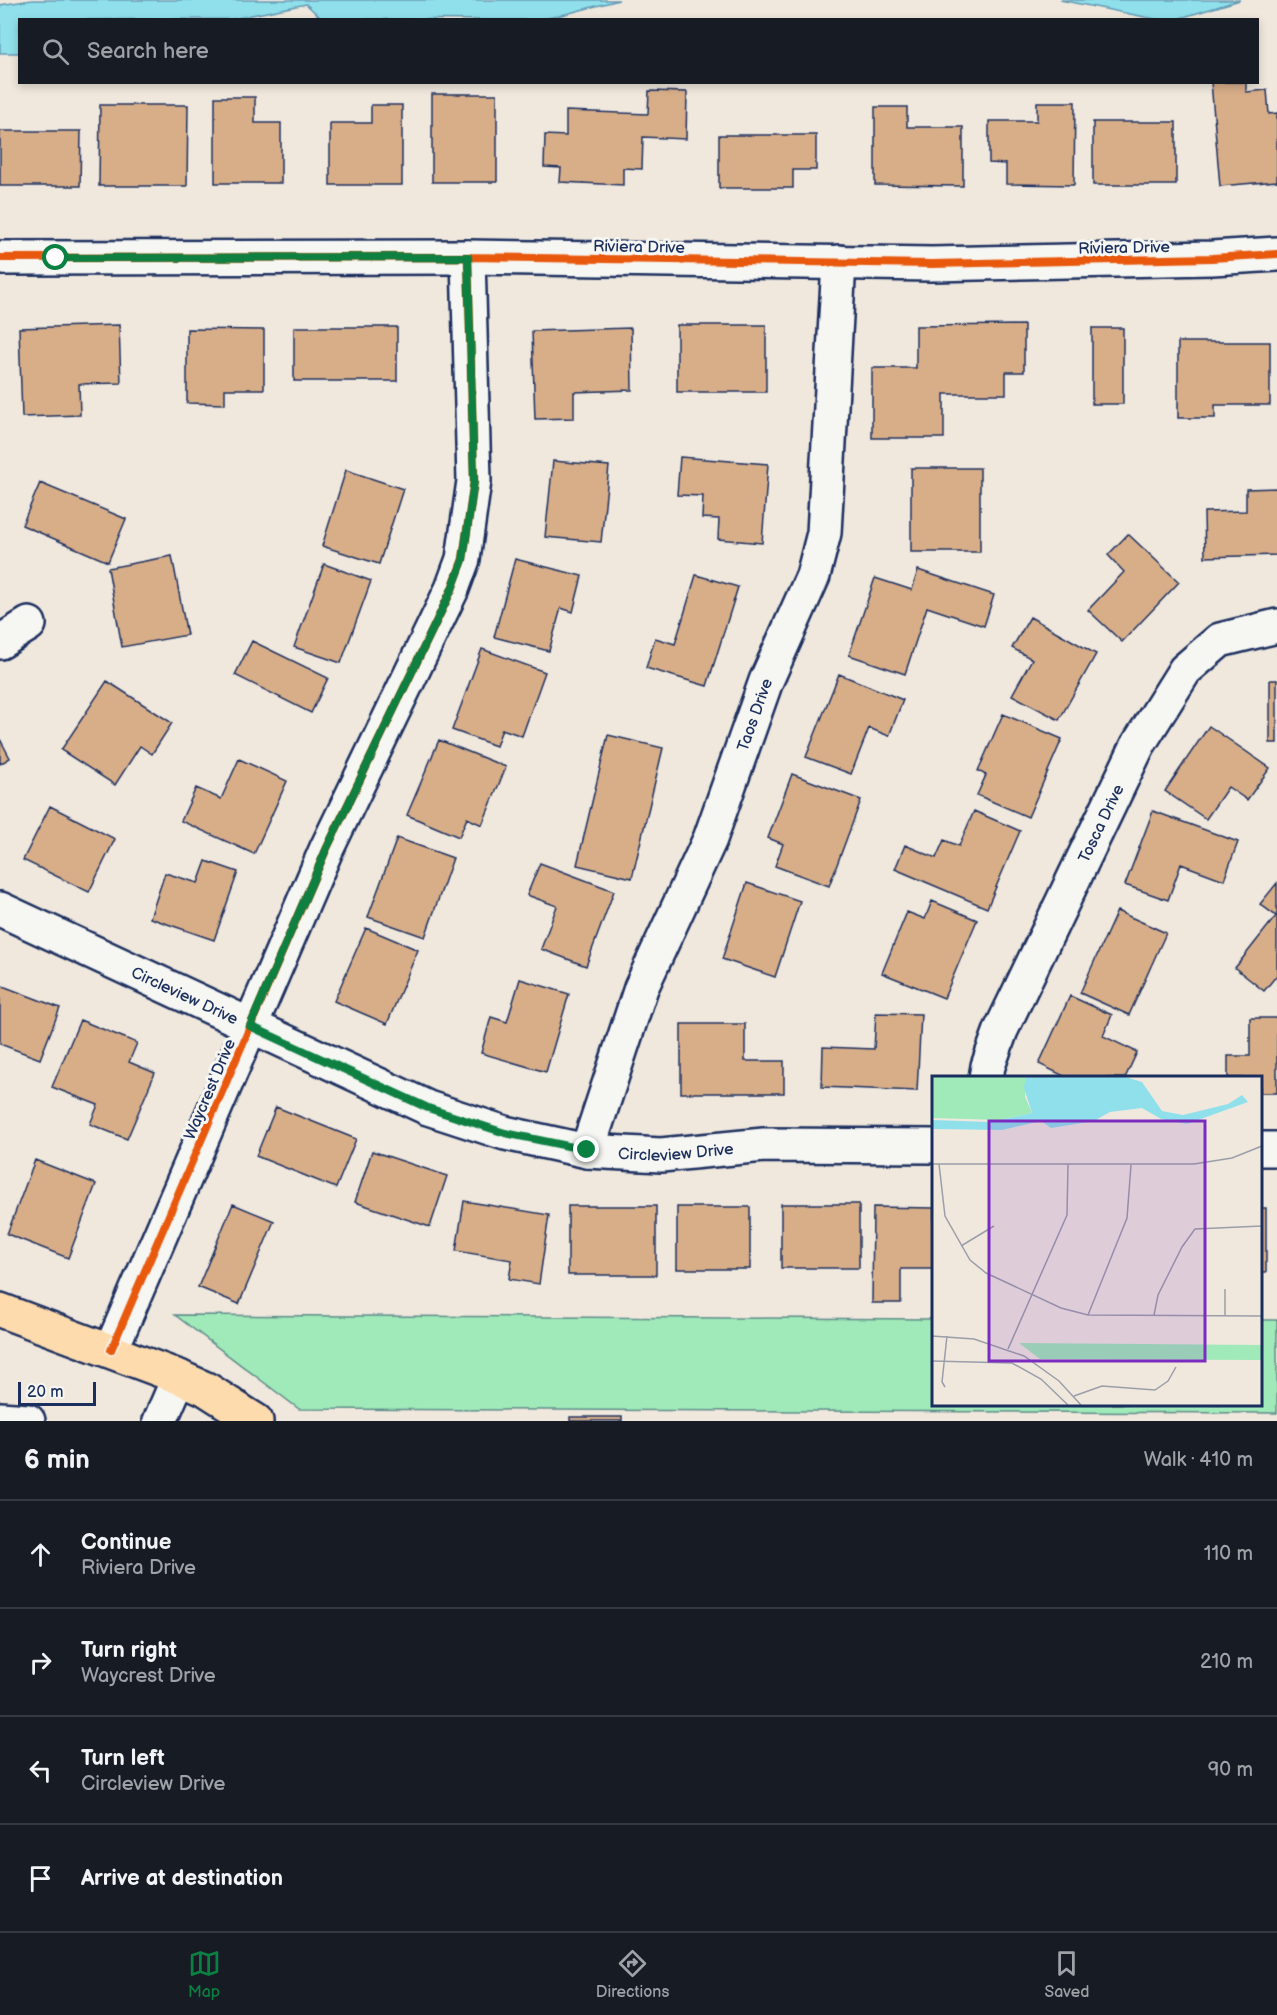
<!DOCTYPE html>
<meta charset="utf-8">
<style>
:root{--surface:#171b24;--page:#20242c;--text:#f1f3f6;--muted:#9ea1a6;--line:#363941;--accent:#0b8043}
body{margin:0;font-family:"Balsamiq Sans",sans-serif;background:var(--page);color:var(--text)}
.scale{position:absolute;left:18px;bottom:15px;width:78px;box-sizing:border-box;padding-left:6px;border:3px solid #1b2f5e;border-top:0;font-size:16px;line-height:21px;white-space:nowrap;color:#1b2f5e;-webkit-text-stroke:4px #f6f6f2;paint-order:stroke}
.stop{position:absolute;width:18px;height:18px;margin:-14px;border:4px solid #0b8043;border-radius:50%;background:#fff}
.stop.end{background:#0b8043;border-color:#fff;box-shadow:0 2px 6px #0008}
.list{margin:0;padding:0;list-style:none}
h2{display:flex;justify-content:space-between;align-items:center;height:78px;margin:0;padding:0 24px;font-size:26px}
h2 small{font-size:20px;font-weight:400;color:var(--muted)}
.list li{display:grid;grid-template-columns:39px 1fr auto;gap:18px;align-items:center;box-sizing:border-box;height:108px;padding:0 24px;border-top:2px solid var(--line)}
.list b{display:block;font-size:22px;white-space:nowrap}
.list p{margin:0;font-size:20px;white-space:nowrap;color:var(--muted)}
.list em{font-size:20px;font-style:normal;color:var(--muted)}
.icon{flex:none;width:33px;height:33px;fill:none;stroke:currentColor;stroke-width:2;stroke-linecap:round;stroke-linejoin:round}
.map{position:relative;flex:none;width:1277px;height:1421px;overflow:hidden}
.search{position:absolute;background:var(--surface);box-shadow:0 3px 9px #0003;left:18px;right:18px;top:18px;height:66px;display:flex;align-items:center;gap:15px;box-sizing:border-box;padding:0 21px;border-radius:0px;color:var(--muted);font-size:22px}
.sheet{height:510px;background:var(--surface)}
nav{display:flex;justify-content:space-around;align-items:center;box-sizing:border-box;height:84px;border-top:2px solid var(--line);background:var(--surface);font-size:16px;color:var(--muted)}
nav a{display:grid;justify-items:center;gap:3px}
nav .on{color:var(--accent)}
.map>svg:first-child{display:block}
</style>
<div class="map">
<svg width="1277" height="1421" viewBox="0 0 1277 1421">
<rect width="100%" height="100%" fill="#f0e8dd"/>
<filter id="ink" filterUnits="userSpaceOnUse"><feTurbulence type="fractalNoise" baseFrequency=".0167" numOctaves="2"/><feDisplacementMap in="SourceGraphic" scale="12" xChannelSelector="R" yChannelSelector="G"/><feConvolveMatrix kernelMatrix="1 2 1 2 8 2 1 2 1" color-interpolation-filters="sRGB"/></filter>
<g filter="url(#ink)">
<path fill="#a0e9b8" stroke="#5e8c8b" stroke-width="1.5" d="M 175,1315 L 933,1319 L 934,1404 L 1260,1404 L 1261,1320 L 1277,1320 L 1277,1413 L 299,1409 Z"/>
<path fill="#90e0ec" stroke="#6199b3" stroke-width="1.5" d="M 32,0 L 619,0 L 558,16 L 536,20 L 322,19 L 306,4 L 232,19 L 20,20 L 19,53 L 0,53 L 0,5 Z
M 1060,0 L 1240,0 L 1177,19 L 1160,20 Z"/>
<path fill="#d8ae89" stroke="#1b2f5e" stroke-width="1.5" d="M 1211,82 L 1246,82 L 1246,92 L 1267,90 L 1269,114 L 1277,113 L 1277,181 L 1220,186 Z
M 649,91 L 687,92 L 686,139 L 643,137 L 642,169 L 623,168 L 623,185 L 560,182 L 561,168 L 544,167 L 545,135 L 566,136 L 566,111 L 648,114 Z
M 432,94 L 497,94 L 497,182 L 432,182 Z
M 215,97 L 255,97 L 255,123 L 281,123 L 281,183 L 215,183 Z
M 1037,102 L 1075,102 L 1074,185 L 1006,184 L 1006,164 L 989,163 L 989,121 L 1037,121 Z
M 100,105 L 188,105 L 187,186 L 99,186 Z
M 371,105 L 402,105 L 402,185 L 330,185 L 330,123 L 371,123 Z
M 875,107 L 907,107 L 907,127 L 963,127 L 963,186 L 875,185 Z
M 1093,122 L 1176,122 L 1176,185 L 1093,185 Z
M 0,131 L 81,131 L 80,186 L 0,186 Z
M 719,135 L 816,135 L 816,170 L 793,170 L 793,188 L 719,188 Z
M 119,325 L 121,383 L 79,384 L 80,415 L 22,417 L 19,328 Z
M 677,325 L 766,325 L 766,392 L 677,392 Z
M 1024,325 L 1024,372 L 1006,372 L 1006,394 L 944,394 L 944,438 L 872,438 L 872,368 L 916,368 L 916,326 Z
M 294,327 L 397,327 L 397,381 L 294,381 Z
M 631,328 L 632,390 L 574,392 L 574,418 L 535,419 L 532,331 Z
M 1092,328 L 1123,328 L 1123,404 L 1092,404 Z
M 187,329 L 264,330 L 264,389 L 225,389 L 225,404 L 187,403 Z
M 1178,342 L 1270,342 L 1270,405 L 1215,405 L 1215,418 L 1178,418 Z
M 680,457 L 768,464 L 762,543 L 718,539 L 719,519 L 702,518 L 703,496 L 677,495 Z
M 553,461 L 609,466 L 601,542 L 545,537 Z
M 911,468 L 980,468 L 980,552 L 911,552 Z
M 346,470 L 403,489 L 379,564 L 322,546 Z
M 40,483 L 126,519 L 108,562 L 22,525 Z
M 1277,488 L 1277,555 L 1205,557 L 1204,512 L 1246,511 L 1246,489 Z
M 1128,534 L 1179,582 L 1122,642 L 1088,610 L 1124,572 L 1108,555 Z
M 172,556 L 187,635 L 122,647 L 108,568 Z
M 515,559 L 582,576 L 573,612 L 561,608 L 549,651 L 494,637 Z
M 324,564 L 371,581 L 341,663 L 294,647 Z
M 918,570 L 994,595 L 984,626 L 927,607 L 905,674 L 849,655 L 875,578 L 912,590 Z
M 696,575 L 738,587 L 707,686 L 646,668 L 655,638 L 675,644 Z
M 1030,617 L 1096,654 L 1059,720 L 1012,695 L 1032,659 L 1012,648 Z
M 252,641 L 328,678 L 311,713 L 235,675 Z
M 482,649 L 545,672 L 522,736 L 502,729 L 496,746 L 452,730 Z
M 839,674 L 903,700 L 889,736 L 869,728 L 851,774 L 806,757 Z
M 1270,680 L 1277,680 L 1277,743 L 1270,743 Z
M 107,681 L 172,723 L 152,754 L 140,746 L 115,785 L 61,750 Z
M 1003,714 L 1062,739 L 1028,817 L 977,795 L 986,775 L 978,771 Z
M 1209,726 L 1270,768 L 1247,800 L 1228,787 L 1206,819 L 1165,791 Z
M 608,735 L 663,748 L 632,878 L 577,865 Z
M 0,739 L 10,758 L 0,764 Z
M 439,740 L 506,767 L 482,825 L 467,818 L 459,837 L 407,815 Z
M 239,759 L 287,781 L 254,854 L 181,821 L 196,788 L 221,799 Z
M 792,774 L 861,800 L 829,886 L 775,866 L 783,844 L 768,838 Z
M 50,806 L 115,839 L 89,892 L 23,860 Z
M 974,811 L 1020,831 L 987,908 L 895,869 L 905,845 L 936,858 L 944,840 L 959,846 Z
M 1153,811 L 1238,842 L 1224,880 L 1181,864 L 1168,900 L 1125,885 Z
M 397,838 L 453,858 L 425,937 L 368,917 Z
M 206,861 L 238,872 L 214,940 L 150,918 L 165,873 L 198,883 Z
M 540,863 L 614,891 L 586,966 L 541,949 L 557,906 L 527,895 Z
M 747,883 L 800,901 L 775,977 L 722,959 Z
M 1277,883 L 1277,975 L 1264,991 L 1235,968 L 1276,916 L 1260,904 Z
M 932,901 L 977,920 L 944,998 L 882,973 L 907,912 L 925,919 Z
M 1117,911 L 1166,933 L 1129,1015 L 1080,993 Z
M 366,928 L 418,950 L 387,1024 L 334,1001 Z
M 520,979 L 569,994 L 546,1072 L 481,1053 L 491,1017 L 507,1022 Z
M 0,985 L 60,1008 L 40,1059 L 0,1044 Z
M 1070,996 L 1112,1015 L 1103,1036 L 1137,1052 L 1125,1078 L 1068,1078 L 1039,1064 Z
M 876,1013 L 921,1014 L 917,1091 L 822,1087 L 823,1047 L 874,1049 Z
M 1250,1018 L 1277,1018 L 1277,1093 L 1260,1093 L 1260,1078 L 1228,1078 L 1228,1056 L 1250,1056 Z
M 80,1020 L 137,1043 L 129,1062 L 155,1073 L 127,1139 L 90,1124 L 98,1105 L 52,1087 Z
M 681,1024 L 745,1024 L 745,1061 L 784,1061 L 784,1093 L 681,1093 Z
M 276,1107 L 356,1139 L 336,1188 L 256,1156 Z
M 372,1151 L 447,1176 L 430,1227 L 355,1202 Z
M 35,1160 L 96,1184 L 68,1258 L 7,1234 Z
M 464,1201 L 549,1215 L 539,1284 L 509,1279 L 512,1260 L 456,1251 Z
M 233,1204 L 274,1221 L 239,1304 L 198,1287 Z
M 781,1204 L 859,1204 L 859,1268 L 781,1268 Z
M 568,1206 L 656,1206 L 656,1275 L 568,1275 Z
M 677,1207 L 750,1207 L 750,1269 L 677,1269 Z
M 873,1207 L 934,1208 L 934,1269 L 901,1269 L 901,1303 L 872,1303 Z
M 1260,1208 L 1266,1208 L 1266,1272 L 1260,1272 Z
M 570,1417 L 622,1417 L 622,1421 L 570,1421 Z"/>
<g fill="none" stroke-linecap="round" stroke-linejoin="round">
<g stroke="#1b2f5e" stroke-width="38">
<g id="minor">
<path d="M 0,258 L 468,257 L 932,264 L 1212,258 L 1277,254"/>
<path d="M 0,642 L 29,624"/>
<path id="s1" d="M 0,909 L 428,1108 L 505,1133 L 587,1151 L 661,1155 L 764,1145 L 934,1146"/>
<path id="s2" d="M 986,1078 L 988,1066 L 1001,1030 L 1138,745 L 1185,670 L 1220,640 L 1277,626"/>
<path d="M 1260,1149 L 1277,1149"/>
<path id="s3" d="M 587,1151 L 641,988 L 710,839 L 766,681 L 813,576 L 824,533 L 839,262"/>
<path d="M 111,1350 L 326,850 L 452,589 L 463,559 L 474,481 L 468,257"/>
<path d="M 0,1419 L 28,1421"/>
<path d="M 160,1421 L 179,1377"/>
</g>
</g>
<g stroke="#1b2f5e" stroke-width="38">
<path id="major" d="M 0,1310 L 179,1377 L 206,1389 L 256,1421"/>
</g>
<use href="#minor" stroke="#f6f6f2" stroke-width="33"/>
<use href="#major" stroke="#fedbac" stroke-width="33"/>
<g stroke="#f6f6f2" stroke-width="11">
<path id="cycleway" d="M 0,258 L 468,257 L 932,264 L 1212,258 L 1277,254
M 111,1350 L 326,850 L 452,589 L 463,559 L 474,481 L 468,257"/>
</g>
<use href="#cycleway" stroke="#e8590c" stroke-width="8"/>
</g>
</g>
<g fill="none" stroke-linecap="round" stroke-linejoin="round" filter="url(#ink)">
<path stroke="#0b8043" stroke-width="8" d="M 56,258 L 468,257 L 474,481 L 463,560 L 452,589 L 326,850 L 250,1026 L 428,1108 L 505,1133 L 587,1150"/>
</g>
<g text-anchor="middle" stroke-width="6" stroke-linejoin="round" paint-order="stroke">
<g font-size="16" fill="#1b2f5e" stroke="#f6f6f2">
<text transform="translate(639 246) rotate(1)" y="6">Riviera Drive</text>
<text transform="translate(1124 247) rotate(-1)" y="6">Riviera Drive</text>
<text dy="6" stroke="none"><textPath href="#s3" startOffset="468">Taos Drive</textPath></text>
<text dy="6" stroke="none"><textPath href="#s2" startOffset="280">Tosca Drive</textPath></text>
<text dy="6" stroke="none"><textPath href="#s1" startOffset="204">Circleview Drive</textPath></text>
<text transform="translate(209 1089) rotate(-67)" y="6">Waycrest Drive</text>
<text dy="6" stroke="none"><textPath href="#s1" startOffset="726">Circleview Drive</textPath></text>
</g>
</g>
<g transform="translate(932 1076)">
<rect width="330" height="330" fill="#f0e8dd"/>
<path d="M 0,1 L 94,1 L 93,21 L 100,37 L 67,44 L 0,42 ZM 87,267 L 330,269 L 330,284 L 108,283 Z" fill="#a0e9b8"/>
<path d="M 94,1 L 194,1 L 210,6 L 230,35 L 251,39 L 296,28 L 310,19 L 316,26 L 255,48 L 229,43 L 210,32 L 178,36 L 162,45 L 119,52 L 109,45 L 70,54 L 0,53 L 0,44 L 58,46 L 100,37 L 92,12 Z" fill="#90e0ec"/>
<path fill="none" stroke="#9b9eaa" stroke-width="1.5" d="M 0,88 L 262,88 L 300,82 L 330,70M 7,88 L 13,140 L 38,184 L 54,197 L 129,232 L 156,239 L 330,240M 29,170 L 62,150M 293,213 L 293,239M 156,239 L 195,142 L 199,89M 222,239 L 226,219 L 250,171 L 263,153 L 330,150M 0,260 L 42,263 L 92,280 L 127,305 L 149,329M 76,273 L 135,139 L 136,88M 0,285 L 80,287 L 109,303 L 136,329M 13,311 L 10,306 L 15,260M 142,320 L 170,310 L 223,314 L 236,305 L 244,291"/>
<path fill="#7b2cbf" fill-opacity="0.15" stroke="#7b2cbf" stroke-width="3" d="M 57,45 L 273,45 L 273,285 L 57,285 Z"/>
<rect width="330" height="330" fill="none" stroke="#1b2f5e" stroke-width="3"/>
</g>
</svg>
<div class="scale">20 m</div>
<div class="stop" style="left:56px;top:258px"></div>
<div class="stop end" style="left:587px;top:1150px"></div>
<div class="search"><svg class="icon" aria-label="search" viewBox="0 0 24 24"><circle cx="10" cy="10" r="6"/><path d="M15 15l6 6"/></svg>Search here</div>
</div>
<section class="sheet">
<h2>6 min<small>Walk · 410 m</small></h2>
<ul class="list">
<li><svg class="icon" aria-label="ahead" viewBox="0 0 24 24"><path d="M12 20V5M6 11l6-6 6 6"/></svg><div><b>Continue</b><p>Riviera Drive</p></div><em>110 m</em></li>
<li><svg class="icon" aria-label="right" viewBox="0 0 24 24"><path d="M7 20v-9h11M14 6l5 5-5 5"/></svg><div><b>Turn right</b><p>Waycrest Drive</p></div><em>210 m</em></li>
<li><svg class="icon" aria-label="left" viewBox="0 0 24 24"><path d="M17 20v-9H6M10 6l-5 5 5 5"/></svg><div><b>Turn left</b><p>Circleview Drive</p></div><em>90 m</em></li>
<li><svg class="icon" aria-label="arrive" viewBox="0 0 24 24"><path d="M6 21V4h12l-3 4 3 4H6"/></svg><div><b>Arrive at destination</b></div></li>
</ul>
</section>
<nav>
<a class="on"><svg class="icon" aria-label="map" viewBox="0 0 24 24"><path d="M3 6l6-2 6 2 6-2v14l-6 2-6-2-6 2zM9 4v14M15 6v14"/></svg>Map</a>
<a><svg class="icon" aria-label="directions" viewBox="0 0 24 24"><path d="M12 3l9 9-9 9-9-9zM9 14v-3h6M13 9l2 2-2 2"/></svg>Directions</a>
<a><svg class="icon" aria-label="saved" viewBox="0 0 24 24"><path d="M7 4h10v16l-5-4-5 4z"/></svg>Saved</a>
</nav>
